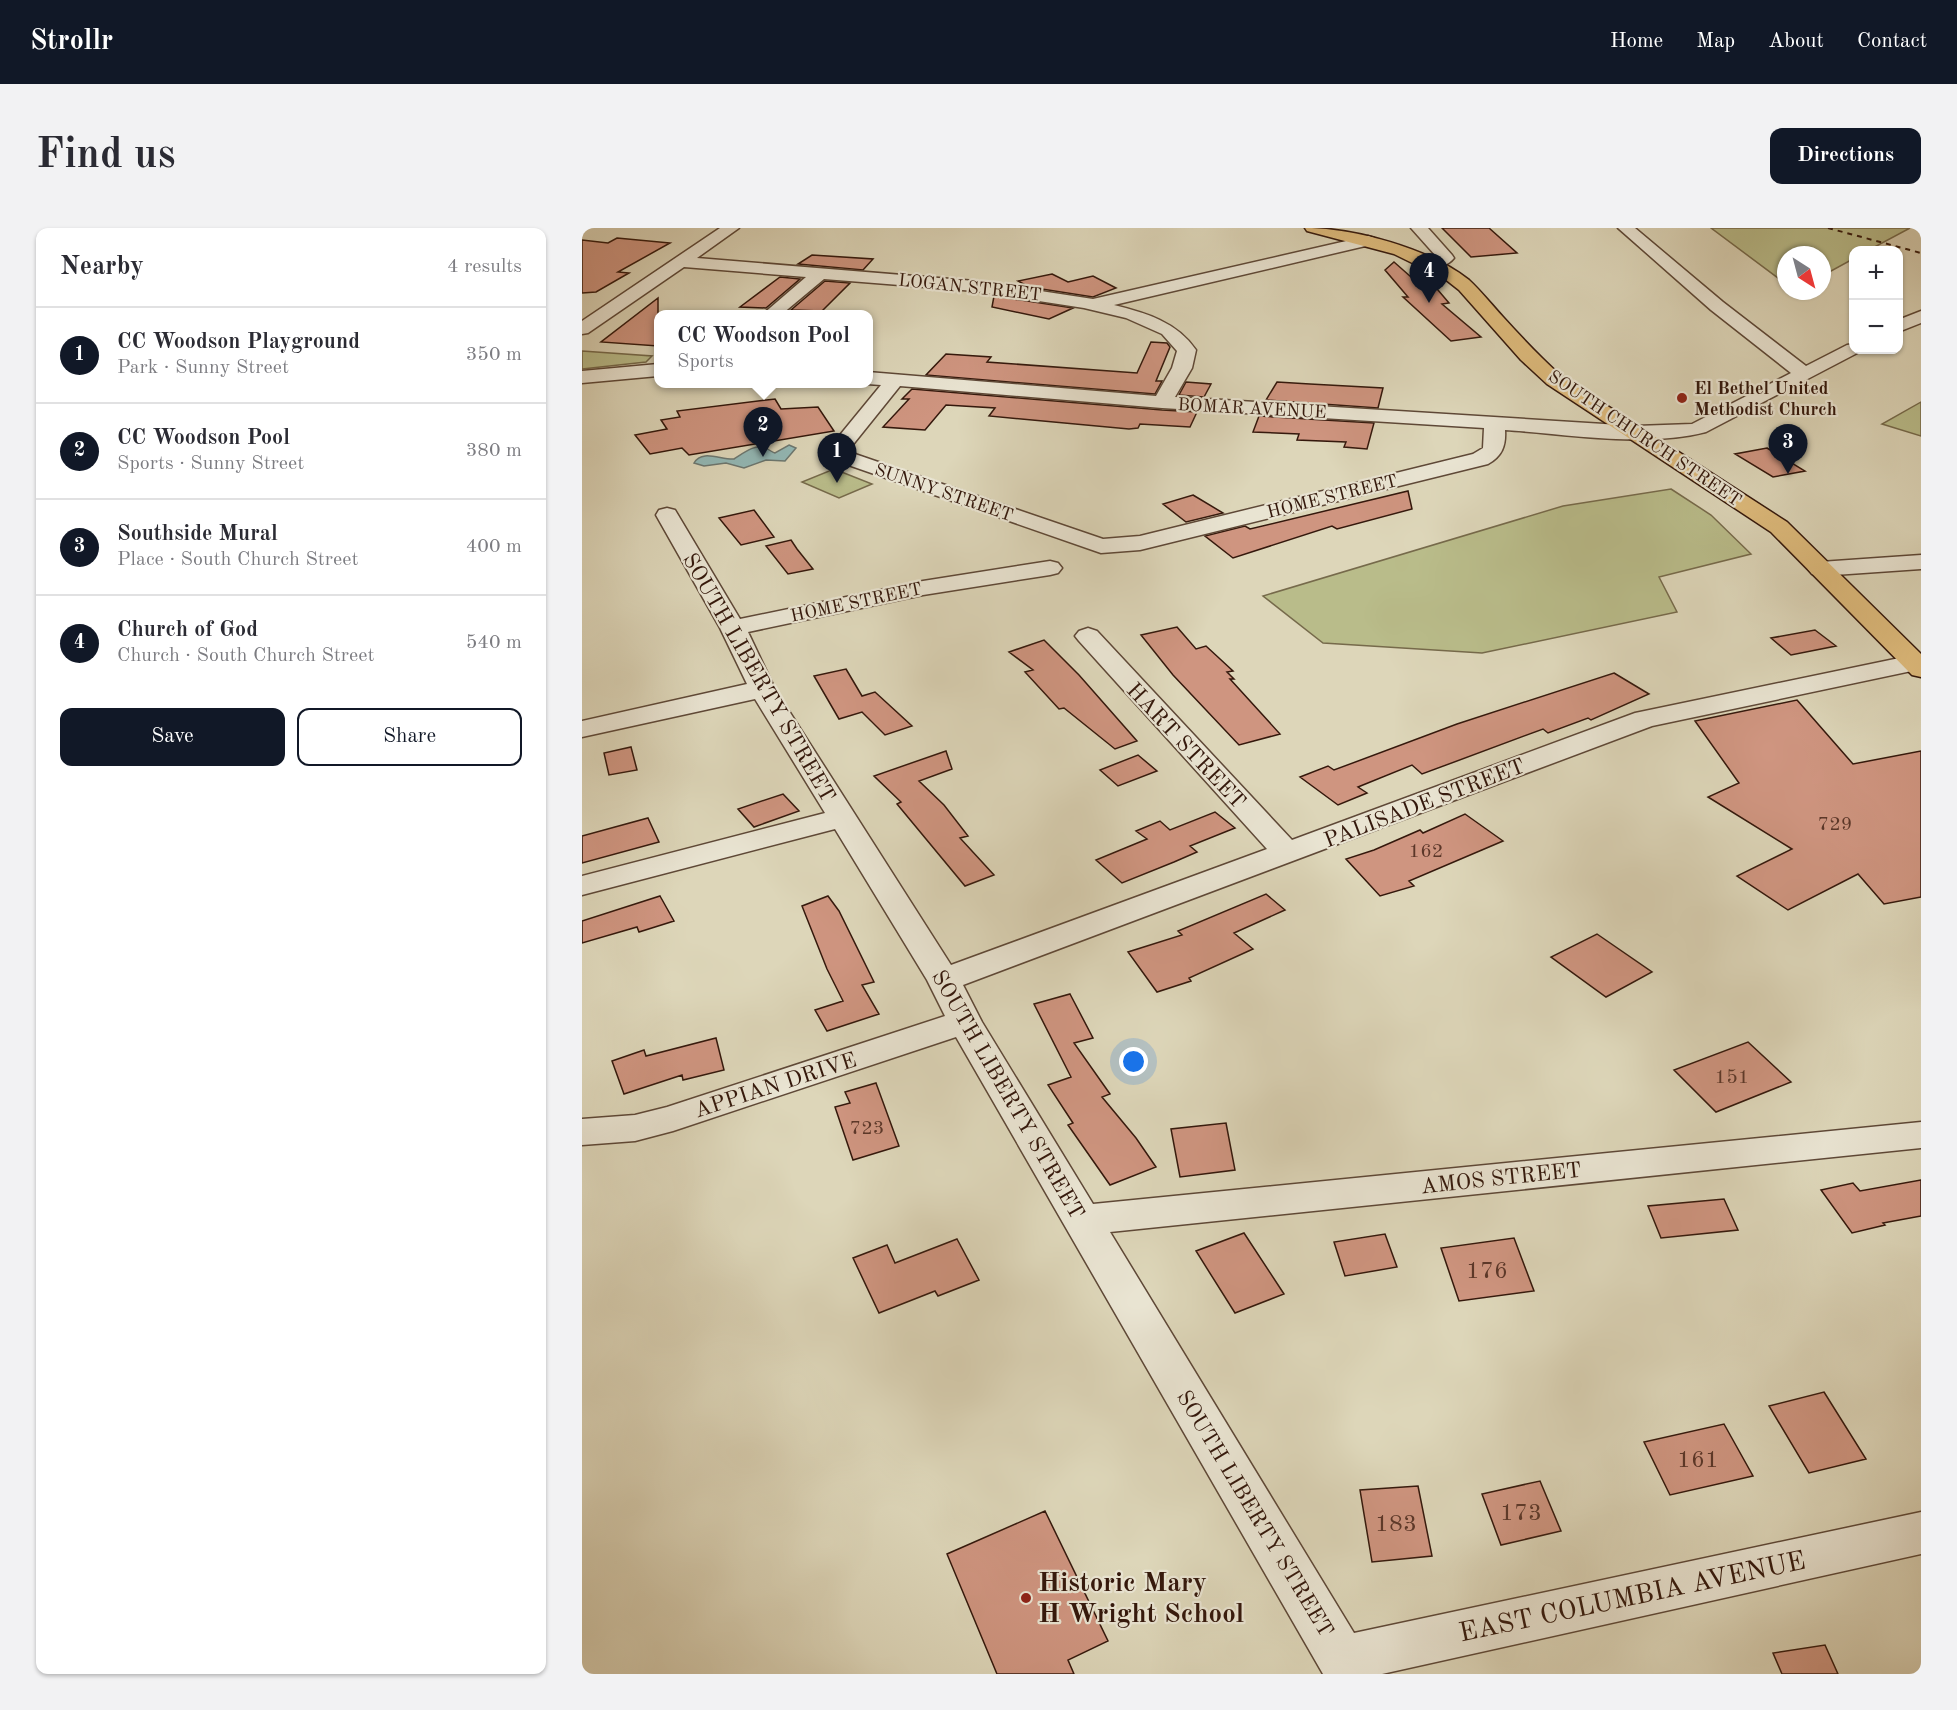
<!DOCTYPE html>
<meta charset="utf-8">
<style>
:root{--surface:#fff;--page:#f2f2f3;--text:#2b2b33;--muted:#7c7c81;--line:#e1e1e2;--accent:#111827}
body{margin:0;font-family:"Old Standard TT",serif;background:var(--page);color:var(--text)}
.controls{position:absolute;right:18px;top:18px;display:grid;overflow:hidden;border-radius:12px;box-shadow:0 2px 4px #0004}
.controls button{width:54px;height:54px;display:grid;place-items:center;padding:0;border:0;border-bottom:2px solid var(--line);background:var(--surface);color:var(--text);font:30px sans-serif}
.compass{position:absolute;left:1195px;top:18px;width:54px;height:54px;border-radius:50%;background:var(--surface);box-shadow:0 2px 4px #0004;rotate:144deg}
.you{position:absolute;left:552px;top:834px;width:21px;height:21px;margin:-15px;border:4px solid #fff;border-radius:50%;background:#1a73e8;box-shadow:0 0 0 9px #1a73e833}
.badge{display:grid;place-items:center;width:39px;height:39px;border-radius:50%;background:var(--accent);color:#fff;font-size:20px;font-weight:700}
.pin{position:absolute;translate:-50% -50px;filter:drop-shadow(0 2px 3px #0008)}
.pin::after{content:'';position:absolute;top:32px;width:21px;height:18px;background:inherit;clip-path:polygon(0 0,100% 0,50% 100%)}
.popup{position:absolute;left:72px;top:82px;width:219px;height:78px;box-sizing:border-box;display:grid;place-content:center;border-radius:12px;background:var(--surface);filter:drop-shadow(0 2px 4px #0005);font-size:20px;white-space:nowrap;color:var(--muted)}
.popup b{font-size:22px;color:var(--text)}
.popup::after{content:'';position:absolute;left:50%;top:100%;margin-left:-12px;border:12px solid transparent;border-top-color:var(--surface)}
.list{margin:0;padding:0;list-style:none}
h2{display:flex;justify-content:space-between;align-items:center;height:78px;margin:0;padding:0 24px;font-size:26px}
h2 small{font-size:20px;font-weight:400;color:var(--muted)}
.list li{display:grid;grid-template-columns:39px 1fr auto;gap:18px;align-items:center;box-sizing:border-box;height:96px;padding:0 24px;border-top:2px solid var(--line)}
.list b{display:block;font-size:22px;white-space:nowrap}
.list p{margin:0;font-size:20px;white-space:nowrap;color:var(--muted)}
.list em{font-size:20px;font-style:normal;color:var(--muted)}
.actions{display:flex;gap:12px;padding:18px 24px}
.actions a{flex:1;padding:14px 0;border:2px solid var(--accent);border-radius:12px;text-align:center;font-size:21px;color:var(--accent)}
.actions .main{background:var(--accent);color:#fff}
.map{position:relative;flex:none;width:1339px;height:1446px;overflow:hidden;border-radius:12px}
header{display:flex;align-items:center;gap:36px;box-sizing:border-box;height:84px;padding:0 30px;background:var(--accent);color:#fff}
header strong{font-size:28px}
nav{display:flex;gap:33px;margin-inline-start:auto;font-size:21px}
.intro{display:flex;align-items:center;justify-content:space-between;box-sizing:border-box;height:144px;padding:0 36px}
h1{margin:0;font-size:42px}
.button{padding:15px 27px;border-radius:12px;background:var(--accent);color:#fff;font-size:21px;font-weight:700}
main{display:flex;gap:36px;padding:0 36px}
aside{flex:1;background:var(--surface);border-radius:12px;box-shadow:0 2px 4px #0004}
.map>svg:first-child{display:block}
</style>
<header>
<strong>Strollr</strong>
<nav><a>Home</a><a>Map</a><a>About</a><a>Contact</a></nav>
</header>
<div class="intro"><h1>Find us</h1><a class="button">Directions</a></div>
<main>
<aside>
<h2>Nearby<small>4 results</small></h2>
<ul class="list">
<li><span class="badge">1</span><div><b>CC Woodson Playground</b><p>Park · Sunny Street</p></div><em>350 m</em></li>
<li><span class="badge">2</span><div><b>CC Woodson Pool</b><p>Sports · Sunny Street</p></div><em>380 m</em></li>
<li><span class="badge">3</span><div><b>Southside Mural</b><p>Place · South Church Street</p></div><em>400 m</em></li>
<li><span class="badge">4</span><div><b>Church of God</b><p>Church · South Church Street</p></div><em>540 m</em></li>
</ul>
<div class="actions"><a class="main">Save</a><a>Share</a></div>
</aside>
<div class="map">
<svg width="1339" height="1446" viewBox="0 0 1339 1446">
<rect width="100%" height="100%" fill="#ddd6b9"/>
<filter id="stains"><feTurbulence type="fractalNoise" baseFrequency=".00333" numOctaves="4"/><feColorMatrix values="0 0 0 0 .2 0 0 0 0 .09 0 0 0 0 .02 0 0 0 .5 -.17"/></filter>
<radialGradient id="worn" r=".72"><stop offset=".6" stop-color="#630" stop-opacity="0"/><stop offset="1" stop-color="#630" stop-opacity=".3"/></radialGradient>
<path fill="#b9bc8a" stroke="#766a4b" stroke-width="1.5" d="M 1129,0 L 1328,0 L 1287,22 L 1272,22 L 1271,31 L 1240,48 L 1240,27 L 1204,27 L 1204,56 Z
M 0,123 L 70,128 L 64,134 L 0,141 Z
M 1339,174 L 1339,208 L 1300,196 Z
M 252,241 L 290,256 L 257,270 L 220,254 Z
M 1089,261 L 1129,287 L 1169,326 L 1077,349 L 1095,384 L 900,425 L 741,415 L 681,368 L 981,278 Z"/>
<path fill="#93b8b5" stroke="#6d7871" stroke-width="1.5" d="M 207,217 L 214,220 L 203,233 L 184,232 L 162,240 L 144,235 L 122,238 L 112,235 C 120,221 139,232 152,231 C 160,226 173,215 184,220 C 187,222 190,224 193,225 Z"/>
<path fill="#cf9580" stroke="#34180c" stroke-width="1.5" d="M 860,0 L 907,0 L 935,25 L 889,29 Z
M 35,10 L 88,15 L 36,44 L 47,45 L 14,64 L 0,65 L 0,12 L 26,15 Z
M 230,27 L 291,31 L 281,42 L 216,36 Z
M 812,34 L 837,56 L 850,55 L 867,75 L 860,76 L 899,109 L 869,113 L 821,69 L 826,69 L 803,42 Z
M 470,46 L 486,54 L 511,48 L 534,60 L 511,69 L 447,59 L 436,53 Z
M 198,49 L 218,51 L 184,80 L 158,79 Z
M 243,53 L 268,55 L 240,83 L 209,82 Z
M 412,68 L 491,80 L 467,91 L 410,79 Z
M 76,70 L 76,118 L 19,114 Z
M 569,114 L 585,115 L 588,119 L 574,153 L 580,153 L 573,166 L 344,147 L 364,126 L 409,129 L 405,134 L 555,145 Z
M 604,154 L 629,156 L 622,169 L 597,167 Z
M 695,154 L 728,156 L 801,160 L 796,180 L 684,172 Z
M 330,161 L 580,182 L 615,184 L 608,199 L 558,196 L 556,200 L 547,201 L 407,188 L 413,180 L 364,177 L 343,202 L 301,199 L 327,171 L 320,171 Z
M 193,171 L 199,181 L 236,179 L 252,203 L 107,227 L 100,220 L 68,226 L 53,207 L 85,201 L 79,192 L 98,189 L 95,183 Z
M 677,188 L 792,195 L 785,221 L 762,219 L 764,214 L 715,212 L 717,206 L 671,204 Z
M 1185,220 L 1223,243 L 1191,249 L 1153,226 Z
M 826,263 L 830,281 L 755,301 L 750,298 L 651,330 L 623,308 L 663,298 L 668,301 Z
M 611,267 L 641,285 L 604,294 L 581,276 Z
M 172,282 L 192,309 L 159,317 L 137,290 Z
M 209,312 L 215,321 L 231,341 L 206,346 L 184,318 Z
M 595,399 L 614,421 L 624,418 L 651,443 L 645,444 L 652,451 L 648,451 L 698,506 L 657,517 L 591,447 L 559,407 Z
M 1233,402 L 1254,418 L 1209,427 L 1189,410 Z
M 462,412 L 497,447 L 555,513 L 533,521 L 482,480 L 477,481 L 443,444 L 451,442 L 427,424 Z
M 264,441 L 280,468 L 293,464 L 330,498 L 303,507 L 280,484 L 257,491 L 232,448 Z
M 1032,445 L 1067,466 L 1009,492 L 1006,490 L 966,505 L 961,501 L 840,546 L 830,537 L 776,559 L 785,565 L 756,577 L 718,549 L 746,538 L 752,542 L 875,496 Z
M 1215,472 L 1271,536 L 1339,523 L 1339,669 L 1302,676 L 1276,646 L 1206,682 L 1155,648 L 1210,621 L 1126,569 L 1157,555 L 1113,493 Z
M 49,519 L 55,542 L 27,547 L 22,525 Z
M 364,523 L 370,541 L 337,553 L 362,577 L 386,608 L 378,610 L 412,647 L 383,658 L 315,576 L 319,574 L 292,548 Z
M 556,527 L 575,543 L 536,558 L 518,542 Z
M 201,566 L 217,583 L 172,599 L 156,581 Z
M 633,584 L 653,600 L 608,618 L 615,624 L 592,634 L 540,655 L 514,632 L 565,611 L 554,603 L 578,593 L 588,602 Z
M 883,586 L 921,613 L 827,653 L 832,658 L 798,668 L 764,631 L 792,622 L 838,602 L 841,605 Z
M 66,590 L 77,614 L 0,635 L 0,608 Z
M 684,666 L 703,682 L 652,705 L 671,721 L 607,750 L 609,753 L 575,764 L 546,724 L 600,707 L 596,703 Z
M 78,668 L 92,693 L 57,704 L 55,699 L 0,715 L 0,693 Z
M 246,668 L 257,683 L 292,754 L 280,757 L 297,786 L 245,803 L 233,782 L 261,773 L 245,741 L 220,678 Z
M 1015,706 L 1070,744 L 1024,769 L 969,729 Z
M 488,766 L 511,810 L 492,815 L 528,866 L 520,869 L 554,910 L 574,939 L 528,957 L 486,897 L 491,895 L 466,857 L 489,849 L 452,776 Z
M 134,810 L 142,842 L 101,852 L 100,847 L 42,866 L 30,833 L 62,822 L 64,828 Z
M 1166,814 L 1209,854 L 1134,884 L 1092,842 Z
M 294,855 L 317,918 L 271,932 L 253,879 L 268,875 L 263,864 Z
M 644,895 L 653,942 L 598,949 L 589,901 Z
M 1339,952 L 1339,988 L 1301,995 L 1303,997 L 1270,1005 L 1239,962 L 1271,955 L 1278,963 Z
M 1142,971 L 1156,1002 L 1079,1010 L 1066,978 Z
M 662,1005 L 702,1066 L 653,1085 L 614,1023 Z
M 803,1006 L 815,1039 L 763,1048 L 752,1014 Z
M 932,1010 L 952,1063 L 877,1073 L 859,1020 Z
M 375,1011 L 397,1052 L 356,1068 L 353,1063 L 297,1085 L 271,1030 L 305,1017 L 313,1035 Z
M 1242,1164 L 1284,1231 L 1227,1245 L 1187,1178 Z
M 1142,1196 L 1171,1248 L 1088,1267 L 1062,1214 Z
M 958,1253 L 979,1303 L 919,1317 L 900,1266 Z
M 836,1258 L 850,1328 L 790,1334 L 778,1262 Z
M 463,1283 L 526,1413 L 486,1432 L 492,1446 L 415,1446 L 365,1326 Z
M 1243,1417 L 1256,1446 L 1200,1446 L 1191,1425 Z"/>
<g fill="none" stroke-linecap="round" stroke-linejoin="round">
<g stroke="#5e4837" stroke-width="3">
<path id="minor" d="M 138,0 L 157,0 L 115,30 L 393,53 L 511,71 L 786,8 L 792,10 L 794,13 L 792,16 L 532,77 C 564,85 595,94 614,122 L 610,140 L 593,169 L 1054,198 L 1110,196 L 1209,145 L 1129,82 L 1036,0 L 1053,0 L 1141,74 L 1224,138 L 1265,117 L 1272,116 L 1272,122 L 1281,122 L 1124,204 C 1063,220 986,206 923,202 C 924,218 920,228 906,236 L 558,322 L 519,325 L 252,232 L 248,228 L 249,218 L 299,157 L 285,156 L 286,144 L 574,168 L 590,140 L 595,123 L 580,106 L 544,90 L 502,80 L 393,63 L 242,51 L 200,86 L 181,86 L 224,49 L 102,39 L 6,105 L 0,106 L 0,93 ZM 318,158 L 580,180 L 902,200 L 901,220 L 891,226 L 558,308 L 521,311 L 270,225 L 269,219 Z
M 829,0 L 846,0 L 870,27 L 872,30 C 866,38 851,42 842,40 L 840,36 L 854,28 Z
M 1339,83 L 1339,95 L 1316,104 L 1316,92 Z
M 76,136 L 76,148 L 0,155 L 0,143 Z
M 85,280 L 93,282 L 96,287 L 158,391 L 341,353 L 468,333 L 476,335 L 480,340 L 476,345 L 468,347 L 341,367 L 166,404 L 193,461 L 369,737 L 685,621 L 497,413 L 493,408 L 497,403 L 506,400 L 515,403 L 710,612 L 1053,485 L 1332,427 L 1339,429 L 1339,441 L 1070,498 L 381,757 L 400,794 L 511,976 L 1339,894 L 1339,920 L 528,1004 L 772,1405 L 1339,1284 L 1339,1326 L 800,1446 L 741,1446 L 374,809 L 91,903 L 53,913 L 0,917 L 0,891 L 53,887 L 85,879 L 363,788 L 345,752 L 253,601 L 0,667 L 0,648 L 243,585 L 173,471 L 0,509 L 0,493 L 165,456 L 138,400 L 74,287 L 77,282 Z
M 1339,327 L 1339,341 L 1238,348 L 1230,346 L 1226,341 L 1230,336 L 1238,334 Z"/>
</g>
<g stroke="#34180c" stroke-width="3">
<path id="major" d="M 723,0 C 773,0 848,21 887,52 C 899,63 910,77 921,89 C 940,110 958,129 979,148 L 1205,294 L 1339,426 L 1339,449 L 1330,447 L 1189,304 L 965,156 L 939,132 L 877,62 L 863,51 L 812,26 L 725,3 Z"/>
</g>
<use href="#minor" fill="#e9e4d2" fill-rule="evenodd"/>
<use href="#major" fill="#debb7c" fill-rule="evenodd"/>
<path stroke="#34180c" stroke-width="2" stroke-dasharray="5 5" stroke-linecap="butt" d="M 1246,0 L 1339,25"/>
</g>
<g fill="#8f2418" stroke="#e9e4d2" stroke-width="2">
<circle cx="1100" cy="170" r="6"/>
<circle cx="444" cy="1370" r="6"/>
</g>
<g text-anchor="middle" stroke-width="4.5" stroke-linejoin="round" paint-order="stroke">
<g font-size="18" fill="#34180c" stroke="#e9e4d2">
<text transform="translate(388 59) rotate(6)" y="6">LOGAN STREET</text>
<text transform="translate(670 180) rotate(3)" y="6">BOMAR AVENUE</text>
<text transform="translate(1063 210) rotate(34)" y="6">SOUTH CHURCH STREET</text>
<text transform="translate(362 264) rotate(19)" y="6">SUNNY STREET</text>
<text transform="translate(750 268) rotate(-14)" y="6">HOME STREET</text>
<text transform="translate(274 374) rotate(-12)" y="6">HOME STREET</text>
</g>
<g font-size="18" font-weight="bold" fill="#34180c" stroke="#e9e4d2" text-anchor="start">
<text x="1112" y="166">El Bethel United<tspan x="1112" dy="21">Methodist Church</tspan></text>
</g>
<g font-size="20" fill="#5b3729">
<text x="1253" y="602">729</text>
<text x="844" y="629">162</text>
<text x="1150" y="855">151</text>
<text x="285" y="906">723</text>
</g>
<g font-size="22" fill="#34180c" stroke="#e9e4d2">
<text transform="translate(178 449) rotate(60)" y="8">SOUTH LIBERTY STREET</text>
<text transform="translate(605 517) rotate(47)" y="8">HART STREET</text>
<text transform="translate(842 574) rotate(-21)" y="8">PALISADE STREET</text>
<text transform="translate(193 856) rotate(-18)" y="8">APPIAN DRIVE</text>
<text transform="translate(427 866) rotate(60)" y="8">SOUTH LIBERTY STREET</text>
<text transform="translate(919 949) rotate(-6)" y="8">AMOS STREET</text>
<text transform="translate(674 1285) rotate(59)" y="8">SOUTH LIBERTY STREET</text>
</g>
<g font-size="24" fill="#5b3729">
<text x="905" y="1050">176</text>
<text x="1116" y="1239">161</text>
<text x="939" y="1292">173</text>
<text x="814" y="1303">183</text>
</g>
<g font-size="27" font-weight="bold" fill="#34180c" stroke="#e9e4d2" text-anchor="start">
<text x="456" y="1363">Historic Mary<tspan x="456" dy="31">H Wright School</tspan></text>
</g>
<g font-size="27" fill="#34180c" stroke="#e9e4d2">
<text transform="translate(1050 1368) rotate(-12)" y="9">EAST COLUMBIA AVENUE</text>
</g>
</g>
<rect width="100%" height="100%" filter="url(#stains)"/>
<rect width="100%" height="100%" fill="url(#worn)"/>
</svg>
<div class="controls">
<button>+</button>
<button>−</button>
</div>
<svg class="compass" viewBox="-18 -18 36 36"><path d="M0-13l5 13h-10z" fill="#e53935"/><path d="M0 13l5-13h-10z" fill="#7c7c81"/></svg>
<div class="you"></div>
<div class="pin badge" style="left:255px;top:255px">1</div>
<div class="pin badge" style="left:181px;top:229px">2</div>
<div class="popup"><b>CC Woodson Pool</b>Sports</div>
<div class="pin badge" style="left:1206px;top:246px">3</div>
<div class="pin badge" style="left:847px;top:75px">4</div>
</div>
</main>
